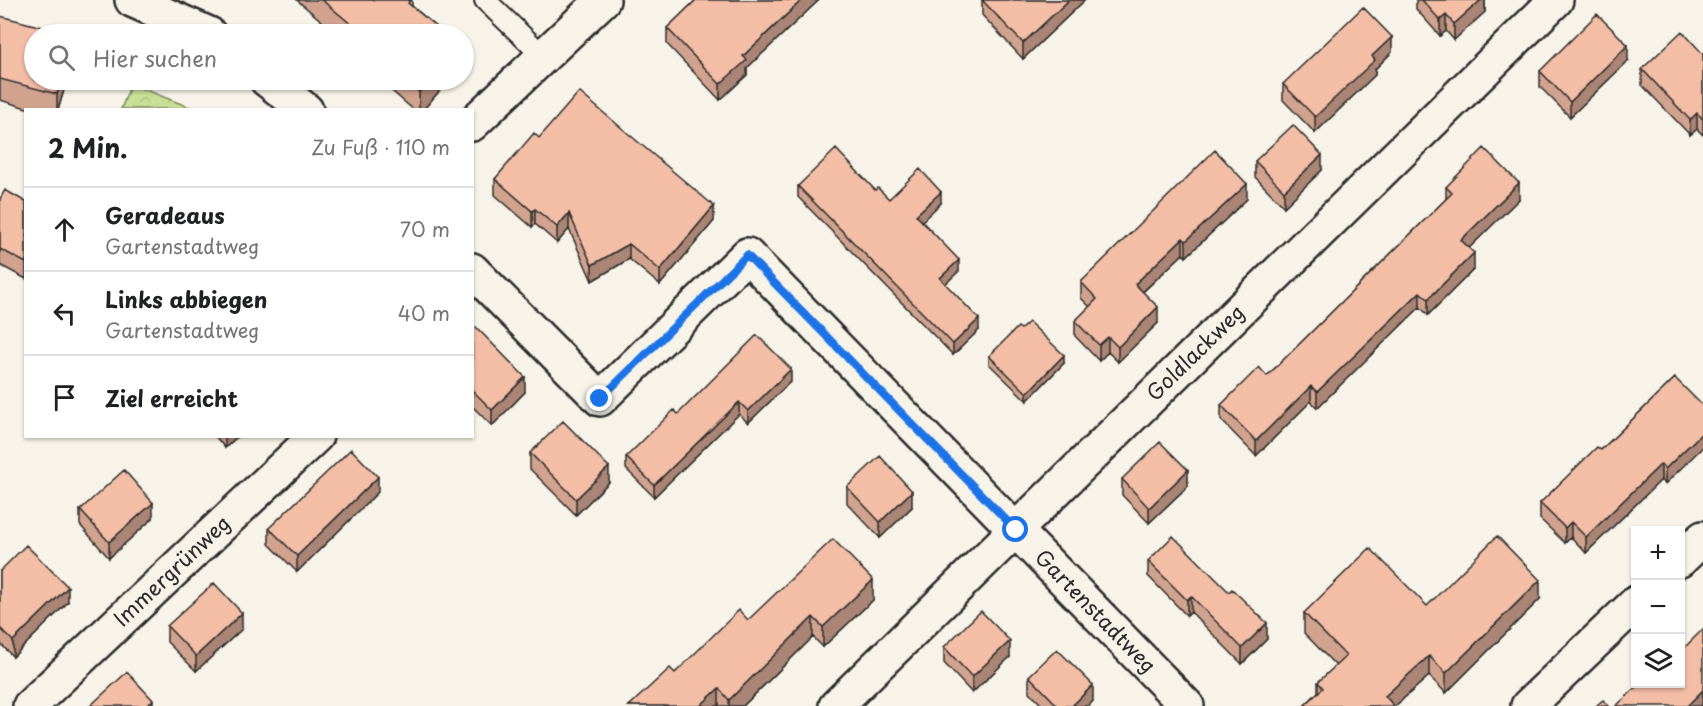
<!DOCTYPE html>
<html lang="de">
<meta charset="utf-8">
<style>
:root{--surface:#fff;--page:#f2f2f2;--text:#202124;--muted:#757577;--line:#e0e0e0}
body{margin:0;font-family:"Playpen Sans",sans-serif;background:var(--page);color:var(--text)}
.controls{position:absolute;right:18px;bottom:18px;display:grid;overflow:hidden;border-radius:0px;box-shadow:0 2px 4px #0004}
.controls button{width:54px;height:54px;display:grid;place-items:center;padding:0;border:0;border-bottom:2px solid var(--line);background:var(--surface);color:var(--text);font:30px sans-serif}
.stop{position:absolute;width:18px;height:18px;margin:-14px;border:4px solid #1a73e8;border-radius:50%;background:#fff}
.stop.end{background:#1a73e8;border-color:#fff;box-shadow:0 2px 6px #0008}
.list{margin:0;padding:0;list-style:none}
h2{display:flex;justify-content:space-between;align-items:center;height:78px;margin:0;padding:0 24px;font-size:26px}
h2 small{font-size:20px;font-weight:400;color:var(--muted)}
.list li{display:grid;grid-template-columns:39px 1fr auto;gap:18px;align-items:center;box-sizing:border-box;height:84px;padding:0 24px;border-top:2px solid var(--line)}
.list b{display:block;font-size:22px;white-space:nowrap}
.list p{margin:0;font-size:20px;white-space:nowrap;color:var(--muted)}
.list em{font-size:20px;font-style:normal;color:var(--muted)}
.icon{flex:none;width:33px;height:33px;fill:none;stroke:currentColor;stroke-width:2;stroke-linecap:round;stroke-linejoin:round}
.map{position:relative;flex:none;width:1703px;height:706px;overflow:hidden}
.search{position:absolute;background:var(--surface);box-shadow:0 2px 4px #0004;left:24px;top:24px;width:450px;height:66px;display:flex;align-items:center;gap:15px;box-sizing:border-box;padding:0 21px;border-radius:33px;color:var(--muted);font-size:22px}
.panel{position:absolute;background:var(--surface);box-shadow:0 2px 4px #0004;left:24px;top:108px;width:450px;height:330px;border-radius:0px}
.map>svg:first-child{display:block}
</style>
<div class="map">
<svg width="1703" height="706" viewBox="0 0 1703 706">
<defs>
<pattern id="park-crowns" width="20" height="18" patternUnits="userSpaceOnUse" patternTransform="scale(1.5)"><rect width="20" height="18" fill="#c8e096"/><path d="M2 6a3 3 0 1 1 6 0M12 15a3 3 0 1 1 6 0" fill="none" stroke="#acc081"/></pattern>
</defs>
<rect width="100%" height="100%" fill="#f7f3e8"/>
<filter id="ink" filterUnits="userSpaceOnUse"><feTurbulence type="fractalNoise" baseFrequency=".0167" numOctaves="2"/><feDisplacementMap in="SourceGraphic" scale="12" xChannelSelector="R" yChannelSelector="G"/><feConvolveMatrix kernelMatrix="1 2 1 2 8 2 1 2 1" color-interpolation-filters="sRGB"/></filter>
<g filter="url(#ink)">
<path fill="url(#park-crowns)" stroke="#7a8660" stroke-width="1.5" d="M 131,84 L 194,109 L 121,109 Z"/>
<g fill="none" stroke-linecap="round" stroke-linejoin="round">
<g stroke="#2b2b2b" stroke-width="24">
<path id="lane" d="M 485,0 L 543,56"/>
</g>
<g stroke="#2b2b2b" stroke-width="38">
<g id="street">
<path d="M 132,0 L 209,34"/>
<path d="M 267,80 L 306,110"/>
<path d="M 472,124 L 603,0"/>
<path id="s1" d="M 472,270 L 600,399 L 747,255 L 1187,706"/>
<path id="s2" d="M 30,706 L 316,436"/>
<path id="s3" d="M 836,706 L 1556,0"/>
</g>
</g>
<g stroke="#2b2b2b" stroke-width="38">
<path id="secondary" d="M 1680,560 L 1703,538
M 1528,706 L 1636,603"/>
</g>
<use href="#lane" stroke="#f7f3e8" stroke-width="20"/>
<use href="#street" stroke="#f7f3e8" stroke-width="33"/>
<use href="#secondary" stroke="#f7f3e8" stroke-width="33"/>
</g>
<path fill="#d1a38f" stroke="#2b2b2b" stroke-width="1.5" d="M 297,0 L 412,0 L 412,6 L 445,34 L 337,34 Z
M 696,0 L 819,0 L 747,68 L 747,75 L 720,100 L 667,44 L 667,28 Z
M 982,0 L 1085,0 L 1023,59 L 982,15 Z
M 1416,0 L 1485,0 L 1485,12 L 1454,40 L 1446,31 L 1440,36 L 1416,9 Z
M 0,16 L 34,80 L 67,80 L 58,110 L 33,110 L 0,100 Z
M 1392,52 L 1375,69 L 1375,75 L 1315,133 L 1283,100 L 1283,84 Z
M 1703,54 L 1703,135 L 1697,129 L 1690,135 L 1642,85 L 1642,69 Z
M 1628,61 L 1570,117 L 1540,87 L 1540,71 Z
M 379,80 L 449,80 L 423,110 L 414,110 Z
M 539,138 L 714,221 L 660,285 L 629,259 L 592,281 L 569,229 L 557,243 L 535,224 L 532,227 L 495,195 L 495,179 Z
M 1255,161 L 1322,170 L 1284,207 L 1255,177 Z
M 798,186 L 875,190 L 889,199 L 941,203 L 921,221 L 959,271 L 945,284 L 979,330 L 953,355 L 798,197 Z
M 1446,187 L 1519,199 L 1469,248 L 1474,269 L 1428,315 L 1420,307 L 1317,408 L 1311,401 L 1256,456 L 1221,420 L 1221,405 L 1267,376 L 1446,199 Z
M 0,199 L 26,202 L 26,279 L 0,265 Z
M 1247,199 L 1186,257 L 1183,254 L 1143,292 L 1158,323 L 1118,362 L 1108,352 L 1099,361 L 1075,336 L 1075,321 L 1090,307 L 1081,298 L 1081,282 Z
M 472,330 L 525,392 L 492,426 L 472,406 Z
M 989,356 L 1064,363 L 1027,401 L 989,364 Z
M 1675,378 L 1665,484 L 1661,480 L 1586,553 L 1571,537 L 1565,543 L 1540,519 L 1540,503 L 1601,450 Z
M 791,381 L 748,423 L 739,414 L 654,497 L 626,469 L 626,457 L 678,414 Z
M 215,436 L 238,436 L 225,448 Z
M 530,453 L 609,482 L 576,515 L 530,469 Z
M 1122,479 L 1188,486 L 1149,523 L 1122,495 Z
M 847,487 L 912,507 L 880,538 L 847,503 Z
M 378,492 L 297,572 L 269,544 L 269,528 Z
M 80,510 L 153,518 L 109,558 L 80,525 Z
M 1148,561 L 1267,639 L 1242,664 L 1191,612 L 1187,616 L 1148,576 Z
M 0,571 L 68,602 L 13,657 L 0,643 Z
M 1540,599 L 1446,693 L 1429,676 L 1395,706 L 1304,706 L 1318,692 L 1318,682 L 1336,666 L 1304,633 L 1304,613 Z
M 873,600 L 823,647 L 813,637 L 743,706 L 629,706 L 748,620 Z
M 167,626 L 242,629 L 196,671 L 167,642 Z
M 944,647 L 1010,657 L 972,693 L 944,663 Z
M 1029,676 L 1093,701 L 1088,706 L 1043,706 L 1029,692 Z"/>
<path fill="#aa8474" stroke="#2b2b2b" stroke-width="1.5" d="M 802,0 L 819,0 L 747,68 L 747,75 L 720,100 L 720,84 L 743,56 Z
M 1069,0 L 1085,0 L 1023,59 L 1023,43 Z
M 1481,0 L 1485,0 L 1485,12 L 1454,40 L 1454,24 Z
M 1446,15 L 1446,31 L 1440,36 L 1440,20 Z
M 1392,37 L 1392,52 L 1375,69 L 1375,75 L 1315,133 L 1315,117 L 1372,56 Z
M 1628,45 L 1628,61 L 1570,117 L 1570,102 Z
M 61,80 L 67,80 L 58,110 L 57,110 L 57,94 Z
M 430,80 L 449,80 L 423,110 L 419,110 L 419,92 Z
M 1697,113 L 1697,129 L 1690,135 L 1690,120 Z
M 1322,155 L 1322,170 L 1284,207 L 1284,191 Z
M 1519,183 L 1519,199 L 1461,256 L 1461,240 Z
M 1247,184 L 1247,199 L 1186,257 L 1186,241 Z
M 941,192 L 941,203 L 916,227 L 916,215 Z
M 714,206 L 714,221 L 660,285 L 660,270 Z
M 535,209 L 535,224 L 532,227 L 532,211 Z
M 569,213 L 569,229 L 557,243 L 557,227 Z
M 1183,238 L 1183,254 L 1135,299 L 1135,284 Z
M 629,244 L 629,259 L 592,281 L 592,265 Z
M 1474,253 L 1474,269 L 1428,315 L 1428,299 Z
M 959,260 L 959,271 L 940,289 L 940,278 Z
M 1420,292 L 1420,307 L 1317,408 L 1317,392 Z
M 1158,307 L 1158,323 L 1118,362 L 1118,347 Z
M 979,319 L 979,330 L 953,355 L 953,344 Z
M 1108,337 L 1108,352 L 1099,361 L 1099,345 Z
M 1064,355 L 1064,363 L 1027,401 L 1027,393 Z
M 791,369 L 791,381 L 748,423 L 748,411 Z
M 525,377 L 525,392 L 492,426 L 492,410 Z
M 1311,386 L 1311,401 L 1256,456 L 1256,441 Z
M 739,402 L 739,414 L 654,497 L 654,485 Z
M 1703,432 L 1703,447 L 1665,484 L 1665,469 Z
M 225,436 L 238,436 L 225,448 Z
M 1661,464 L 1661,480 L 1586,553 L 1586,537 Z
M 609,467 L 609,482 L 576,515 L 576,499 Z
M 1188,470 L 1188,486 L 1149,523 L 1149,508 Z
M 378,477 L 378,492 L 297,572 L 297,556 Z
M 912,491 L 912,507 L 880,538 L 880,522 Z
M 153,503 L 153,518 L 109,558 L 109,542 Z
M 1571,522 L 1571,537 L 1565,543 L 1565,528 Z
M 873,580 L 873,600 L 823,647 L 823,627 Z
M 1540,580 L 1540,599 L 1446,693 L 1446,673 Z
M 68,587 L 68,602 L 13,657 L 13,641 Z
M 1191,596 L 1191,612 L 1187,616 L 1187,600 Z
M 242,613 L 242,629 L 196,671 L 196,656 Z
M 813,617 L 813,637 L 743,706 L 729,706 L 729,700 Z
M 1267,623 L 1267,639 L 1242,664 L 1242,648 Z
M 1010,641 L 1010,657 L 972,693 L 972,677 Z
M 1429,656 L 1429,676 L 1395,706 L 1385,706 L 1385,696 Z
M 1093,685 L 1093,701 L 1088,706 L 1072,706 Z
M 719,688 L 719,706 L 700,706 Z
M 1703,690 L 1702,706 L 1687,706 Z
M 153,700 L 153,706 L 146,706 Z"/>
<path fill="#f3bda6" stroke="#2b2b2b" stroke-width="1.5" d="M 322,0 L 410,0 L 408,3 L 445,34 L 363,34 Z
M 696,0 L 802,0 L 743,56 L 747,60 L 720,84 L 667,28 Z
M 982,0 L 1069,0 L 1023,43 Z
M 1422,0 L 1481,0 L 1454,24 L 1446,15 L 1440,20 Z
M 1363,7 L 1392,37 L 1372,56 L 1375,60 L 1315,117 L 1283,84 Z
M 1597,14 L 1628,45 L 1570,102 L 1540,71 Z
M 0,16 L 69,34 L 34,34 L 34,80 L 61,80 L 57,94 L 0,79 Z
M 1682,31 L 1703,54 L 1703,119 L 1697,113 L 1690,120 L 1642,69 Z
M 404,80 L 430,80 L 419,92 Z
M 579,92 L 714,206 L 660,270 L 629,244 L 592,265 L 569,213 L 557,227 L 535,209 L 532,211 L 495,179 L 534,133 L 539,138 Z
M 1293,125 L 1322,155 L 1284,191 L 1255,161 Z
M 1484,148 L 1519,183 L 1461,240 L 1474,253 L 1428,299 L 1420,292 L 1317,392 L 1311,386 L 1256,441 L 1221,405 L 1259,367 L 1267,376 L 1452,193 L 1446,187 Z
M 836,149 L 875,190 L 878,188 L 889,199 L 920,169 L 941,192 L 916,215 L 959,260 L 940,278 L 979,319 L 953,344 L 798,186 Z
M 1215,150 L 1247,184 L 1186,241 L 1183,238 L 1135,284 L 1158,307 L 1118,347 L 1108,337 L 1099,345 L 1075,321 L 1097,299 L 1081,282 Z
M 5,190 L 26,202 L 26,263 L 0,249 L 0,199 Z
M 1029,322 L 1064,355 L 1027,393 L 989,356 L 1018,327 L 1021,329 Z
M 476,327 L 525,377 L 492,410 L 472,390 L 472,330 Z
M 757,335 L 791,369 L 748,411 L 739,402 L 654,485 L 626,457 L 674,410 L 678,414 Z
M 1675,378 L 1703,406 L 1703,432 L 1665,469 L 1661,464 L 1586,537 L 1571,522 L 1565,528 L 1540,503 L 1597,447 L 1601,450 Z
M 563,421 L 609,467 L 576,499 L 530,453 Z
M 1160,442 L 1188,470 L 1149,508 L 1122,479 Z
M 351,449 L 378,477 L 297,556 L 269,528 Z
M 880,456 L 912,491 L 880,522 L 847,487 Z
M 124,470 L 153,503 L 109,542 L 80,510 Z
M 1173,536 L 1229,592 L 1232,589 L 1267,623 L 1242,648 L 1191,596 L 1187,600 L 1148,561 Z
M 1497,536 L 1540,580 L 1446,673 L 1429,656 L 1385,696 L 1394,706 L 1304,706 L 1323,688 L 1318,682 L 1346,656 L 1304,613 L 1370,548 L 1427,606 Z
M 833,539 L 873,580 L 823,627 L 813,617 L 729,700 L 719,688 L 700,706 L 629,706 L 670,668 L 675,673 L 739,610 L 748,620 Z
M 26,545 L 68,587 L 13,641 L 0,628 L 0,571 Z
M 214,583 L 242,613 L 196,656 L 167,626 Z
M 981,611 L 1010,641 L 972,677 L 944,647 Z
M 1703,629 L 1703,690 L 1687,706 L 1616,706 L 1640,684 L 1680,684 L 1680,652 Z
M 1057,649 L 1093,685 L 1072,706 L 1058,706 L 1029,676 Z
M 127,672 L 153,700 L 146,706 L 90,706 Z
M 1603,700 L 1609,706 L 1596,706 Z"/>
</g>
<g fill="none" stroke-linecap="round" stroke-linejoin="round" filter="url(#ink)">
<path stroke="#1a73e8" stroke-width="8" d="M 600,399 L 747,255 L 1016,530"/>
</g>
<g text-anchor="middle" stroke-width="6" stroke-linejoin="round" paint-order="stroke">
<g font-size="21" fill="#2b2b2b" stroke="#f7f3e8">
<text dy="7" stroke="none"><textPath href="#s3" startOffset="504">Goldlackweg</textPath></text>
<text dy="7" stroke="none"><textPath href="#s2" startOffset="196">Immergrünweg</textPath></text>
<text dy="7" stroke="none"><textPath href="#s1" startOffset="886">Gartenstadtweg</textPath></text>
</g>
</g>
</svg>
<div class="controls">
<button>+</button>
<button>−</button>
<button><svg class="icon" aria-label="layers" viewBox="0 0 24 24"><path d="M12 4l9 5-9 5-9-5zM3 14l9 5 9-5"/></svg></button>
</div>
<div class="stop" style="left:1016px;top:530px"></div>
<div class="stop end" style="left:600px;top:399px"></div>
<div class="search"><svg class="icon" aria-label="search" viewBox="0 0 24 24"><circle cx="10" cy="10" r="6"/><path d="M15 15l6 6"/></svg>Hier suchen</div>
<section class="panel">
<h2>2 Min.<small>Zu Fuß · 110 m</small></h2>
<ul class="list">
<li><svg class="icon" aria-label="ahead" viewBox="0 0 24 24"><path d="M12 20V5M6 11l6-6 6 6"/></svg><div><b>Geradeaus</b><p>Gartenstadtweg</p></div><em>70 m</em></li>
<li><svg class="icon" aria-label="left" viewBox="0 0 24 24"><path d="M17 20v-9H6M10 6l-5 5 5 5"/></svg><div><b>Links abbiegen</b><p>Gartenstadtweg</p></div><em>40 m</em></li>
<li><svg class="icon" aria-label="arrive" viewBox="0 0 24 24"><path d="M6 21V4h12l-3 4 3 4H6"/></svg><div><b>Ziel erreicht</b></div></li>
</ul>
</section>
</div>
